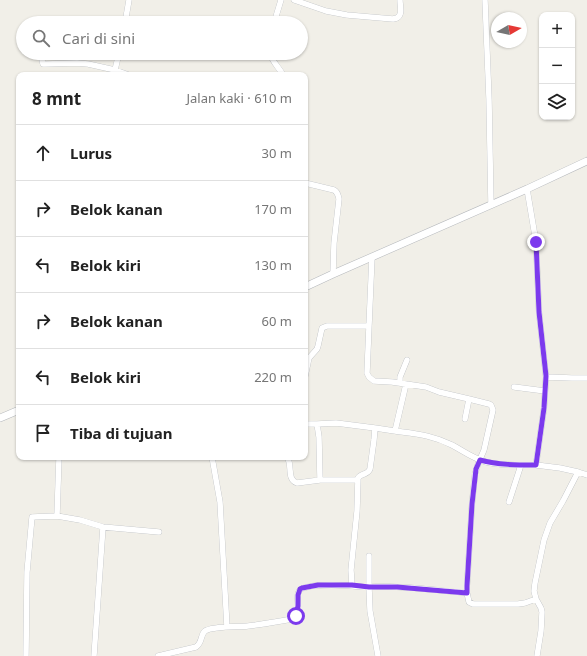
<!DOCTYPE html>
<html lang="id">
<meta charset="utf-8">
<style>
:root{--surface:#fff;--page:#f2f2f2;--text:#222;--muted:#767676;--line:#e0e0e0}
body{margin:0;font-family:"Noto Sans",sans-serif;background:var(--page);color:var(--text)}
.controls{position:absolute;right:12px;top:12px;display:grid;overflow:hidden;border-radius:8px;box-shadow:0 1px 3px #0004}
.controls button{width:36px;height:36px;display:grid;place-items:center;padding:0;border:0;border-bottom:1px solid var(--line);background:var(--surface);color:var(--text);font:20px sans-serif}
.compass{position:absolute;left:491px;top:12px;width:36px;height:36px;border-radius:50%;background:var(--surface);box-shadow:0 1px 3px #0004;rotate:81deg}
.stop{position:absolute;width:12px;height:12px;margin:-9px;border:3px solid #7c3aed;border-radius:50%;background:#fff}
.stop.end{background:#7c3aed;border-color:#fff;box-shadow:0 1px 4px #0008}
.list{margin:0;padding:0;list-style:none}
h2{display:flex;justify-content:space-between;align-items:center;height:52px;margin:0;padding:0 16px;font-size:17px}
h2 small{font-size:13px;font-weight:400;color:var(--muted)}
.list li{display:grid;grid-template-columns:26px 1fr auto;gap:12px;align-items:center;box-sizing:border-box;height:56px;padding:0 16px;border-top:1px solid var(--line)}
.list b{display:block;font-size:15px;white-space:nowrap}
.list em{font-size:13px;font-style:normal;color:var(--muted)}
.icon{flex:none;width:22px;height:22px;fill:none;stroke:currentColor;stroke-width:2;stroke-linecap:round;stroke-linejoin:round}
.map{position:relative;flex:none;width:587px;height:656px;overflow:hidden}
.search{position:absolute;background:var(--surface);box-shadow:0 1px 3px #0004;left:16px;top:16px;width:292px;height:44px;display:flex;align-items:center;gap:10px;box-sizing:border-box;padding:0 14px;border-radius:22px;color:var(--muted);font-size:15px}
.panel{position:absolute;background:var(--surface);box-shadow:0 1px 3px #0004;left:16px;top:72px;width:292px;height:388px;border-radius:8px}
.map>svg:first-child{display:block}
</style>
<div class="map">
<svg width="587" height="656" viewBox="0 0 587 656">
<rect width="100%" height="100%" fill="#f1efe8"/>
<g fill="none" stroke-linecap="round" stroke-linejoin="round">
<g stroke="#b5b8bc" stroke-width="6">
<path id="minor" d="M 294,0 L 326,11 L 347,15 L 393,19 L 397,18 C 403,14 400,7 400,0
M 485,0 L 489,99 L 491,205
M 125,23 L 129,0
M 274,23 L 281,0
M 43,53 L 42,60 L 43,64 L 45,64 L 77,63 L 88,64 L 115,70 L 129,75
M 270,53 C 272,62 279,67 283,75
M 113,75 L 115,70 L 119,53
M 305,183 L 334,190 C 338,192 338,195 339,199 L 334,243 L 333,274
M 527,189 L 536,242 L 539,312 L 546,377 L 544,408 L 536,465 L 560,468 L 578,472 L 563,501 L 550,523 L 544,540 L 535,583 L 534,591 L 536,599 L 541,608 L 542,612 L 541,631 L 537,656
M 305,377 L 309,358 L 317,349 L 318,346 L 322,328 L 327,326 L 369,326
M 546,377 L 572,378 L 587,378
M 400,383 L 400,377 L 407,360
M 406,384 L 426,387 L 439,392 L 469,399 L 465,419
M 514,387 L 545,391
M 305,424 L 317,424 L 319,437 L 320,480 L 357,480
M 317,424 L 336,423 L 375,428
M 395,431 C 417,434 432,435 452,445 C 465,452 472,458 486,462 C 502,466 519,465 536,465
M 212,457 L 220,502 L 227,627
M 287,457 C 293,465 286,479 297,483 L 320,480
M 578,472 L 587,475
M 509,502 L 521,465
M 57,516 L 59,457
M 369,556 L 369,587 L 370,611 L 378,656
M 352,585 L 351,570 L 357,511 L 358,478 C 361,473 368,475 370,469 L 374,440 L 375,428 L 395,431 L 406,384 L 392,382 L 374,381 L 369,377 L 367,373 L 369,326 L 372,257
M 467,593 L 467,586 L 472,504 L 475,474 L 478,464 L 484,450 L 493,410 L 491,405 L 489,404 L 469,399
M 26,656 L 27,572 L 32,517 L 57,516 L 80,520 L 103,527 L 159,532
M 94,656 L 103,527
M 158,656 L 196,647 C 203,642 200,635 205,631 C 212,626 239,627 248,626 C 263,624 277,622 292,619 C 305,613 291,592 303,588 C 305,587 309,587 312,586 C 329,584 347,585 364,587 C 375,587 386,586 397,587 C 420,588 444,591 467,593 L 469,602 L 473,604 L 518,604 L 525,603 L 536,599"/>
</g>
<g stroke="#b5b8bc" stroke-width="8">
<path id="tertiary" d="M 305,287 L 333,274 L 527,189 L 587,161
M 0,418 L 19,410"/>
</g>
<use href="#minor" stroke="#fff" stroke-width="5.5"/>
<use href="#tertiary" stroke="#fff" stroke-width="7"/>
</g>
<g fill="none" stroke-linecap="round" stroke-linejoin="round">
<path stroke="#7c3aed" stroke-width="5" d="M 296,616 L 298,606 L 298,595 L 300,589 L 302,588 L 318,585 L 352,585 L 369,587 L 397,587 L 467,593 L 467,586 L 472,504 L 476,469 L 480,460 C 498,465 517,465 536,465 L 544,408 L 546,376 L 539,312 L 536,242"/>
</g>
</svg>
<div class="controls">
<button>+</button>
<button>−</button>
<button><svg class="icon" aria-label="layers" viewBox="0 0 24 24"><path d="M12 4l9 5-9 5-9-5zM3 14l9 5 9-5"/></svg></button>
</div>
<svg class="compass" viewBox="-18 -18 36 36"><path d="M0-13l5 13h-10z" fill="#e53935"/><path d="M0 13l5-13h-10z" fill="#767676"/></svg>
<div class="stop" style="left:296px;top:616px"></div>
<div class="stop end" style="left:536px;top:242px"></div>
<div class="search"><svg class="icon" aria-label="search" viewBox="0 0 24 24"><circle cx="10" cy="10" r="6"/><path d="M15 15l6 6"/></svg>Cari di sini</div>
<section class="panel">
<h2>8 mnt<small>Jalan kaki · 610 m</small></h2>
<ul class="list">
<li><svg class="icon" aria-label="ahead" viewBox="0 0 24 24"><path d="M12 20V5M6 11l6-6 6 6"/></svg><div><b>Lurus</b></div><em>30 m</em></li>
<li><svg class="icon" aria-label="right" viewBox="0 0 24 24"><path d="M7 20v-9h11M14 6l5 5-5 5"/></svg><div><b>Belok kanan</b></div><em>170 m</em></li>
<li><svg class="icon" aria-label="left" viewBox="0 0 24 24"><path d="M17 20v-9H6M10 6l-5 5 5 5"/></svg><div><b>Belok kiri</b></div><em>130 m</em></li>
<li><svg class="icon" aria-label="right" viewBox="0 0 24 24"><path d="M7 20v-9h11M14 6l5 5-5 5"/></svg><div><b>Belok kanan</b></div><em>60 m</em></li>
<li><svg class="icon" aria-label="left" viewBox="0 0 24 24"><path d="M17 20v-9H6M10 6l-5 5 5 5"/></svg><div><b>Belok kiri</b></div><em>220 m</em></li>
<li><svg class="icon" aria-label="arrive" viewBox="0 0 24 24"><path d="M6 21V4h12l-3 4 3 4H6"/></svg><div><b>Tiba di tujuan</b></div></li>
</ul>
</section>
</div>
